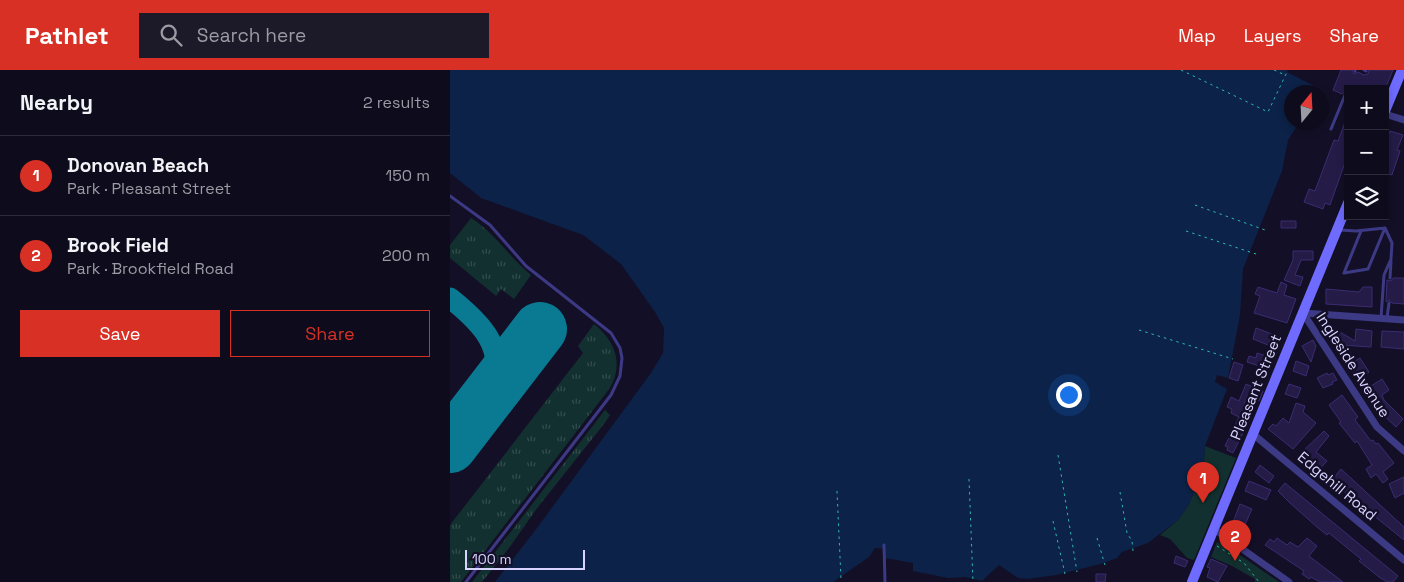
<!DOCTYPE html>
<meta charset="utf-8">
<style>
:root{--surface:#0e0b1c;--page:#1c1929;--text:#f1f3f6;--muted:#9b9ba3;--line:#2e2b3b;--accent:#d93025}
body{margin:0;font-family:"Space Grotesk",sans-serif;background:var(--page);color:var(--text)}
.controls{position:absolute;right:15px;top:15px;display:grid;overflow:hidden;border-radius:0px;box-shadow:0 2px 8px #0003}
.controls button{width:45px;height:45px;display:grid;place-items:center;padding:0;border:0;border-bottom:1px solid var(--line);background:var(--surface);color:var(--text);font:25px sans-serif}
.compass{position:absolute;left:834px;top:15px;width:45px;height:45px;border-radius:50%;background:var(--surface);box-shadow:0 2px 8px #0003;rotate:18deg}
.scale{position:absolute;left:15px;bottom:12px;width:120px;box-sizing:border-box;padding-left:5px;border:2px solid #d9d4ff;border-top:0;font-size:14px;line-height:18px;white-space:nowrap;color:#d9d4ff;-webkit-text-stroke:4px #130f26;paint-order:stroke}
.you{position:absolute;left:618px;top:324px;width:18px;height:18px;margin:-12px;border:4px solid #fff;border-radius:50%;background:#1a73e8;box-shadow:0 0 0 8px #1a73e833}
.badge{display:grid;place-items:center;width:32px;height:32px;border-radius:50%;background:var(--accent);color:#fff;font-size:16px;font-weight:700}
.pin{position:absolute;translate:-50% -41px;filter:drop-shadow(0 1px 2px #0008)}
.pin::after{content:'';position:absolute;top:26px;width:18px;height:15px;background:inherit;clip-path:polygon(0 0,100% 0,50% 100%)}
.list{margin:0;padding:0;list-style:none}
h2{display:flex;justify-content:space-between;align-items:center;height:65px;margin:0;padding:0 20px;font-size:21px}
h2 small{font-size:16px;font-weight:400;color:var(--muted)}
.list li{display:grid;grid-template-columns:32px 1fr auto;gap:15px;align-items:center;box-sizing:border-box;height:80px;padding:0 20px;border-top:1px solid var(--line)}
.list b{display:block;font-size:19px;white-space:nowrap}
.list p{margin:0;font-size:16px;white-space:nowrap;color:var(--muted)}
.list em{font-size:16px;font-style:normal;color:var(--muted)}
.actions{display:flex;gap:10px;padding:15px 20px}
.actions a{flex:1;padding:11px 0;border:1px solid var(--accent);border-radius:0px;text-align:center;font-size:18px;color:var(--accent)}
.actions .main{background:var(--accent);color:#fff}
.icon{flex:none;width:28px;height:28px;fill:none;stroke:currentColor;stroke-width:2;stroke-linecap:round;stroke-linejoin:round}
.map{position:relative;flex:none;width:954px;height:512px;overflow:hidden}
header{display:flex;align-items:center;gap:30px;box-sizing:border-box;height:70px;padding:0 25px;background:var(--accent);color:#fff}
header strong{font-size:24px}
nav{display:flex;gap:28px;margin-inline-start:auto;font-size:18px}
.search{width:350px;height:45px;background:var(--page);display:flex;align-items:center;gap:12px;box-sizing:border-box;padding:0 18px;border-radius:0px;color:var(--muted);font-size:19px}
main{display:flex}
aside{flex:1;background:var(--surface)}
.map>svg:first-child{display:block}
</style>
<header>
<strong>Pathlet</strong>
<div class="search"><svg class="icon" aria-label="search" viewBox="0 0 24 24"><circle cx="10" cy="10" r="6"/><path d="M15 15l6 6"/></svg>Search here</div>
<nav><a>Map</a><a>Layers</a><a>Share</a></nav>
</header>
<main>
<aside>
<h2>Nearby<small>2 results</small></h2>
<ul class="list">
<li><span class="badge">1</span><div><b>Donovan Beach</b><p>Park · Pleasant Street</p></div><em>150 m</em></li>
<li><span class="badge">2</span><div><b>Brook Field</b><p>Park · Brookfield Road</p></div><em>200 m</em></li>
</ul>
<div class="actions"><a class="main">Save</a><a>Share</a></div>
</aside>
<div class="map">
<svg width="954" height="512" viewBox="0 0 954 512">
<defs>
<pattern id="grass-tufts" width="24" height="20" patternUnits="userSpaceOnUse" patternTransform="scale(1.25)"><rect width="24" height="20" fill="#12302f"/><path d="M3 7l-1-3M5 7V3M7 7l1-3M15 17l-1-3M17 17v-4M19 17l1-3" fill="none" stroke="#344d4e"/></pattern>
</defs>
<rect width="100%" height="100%" fill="#130f26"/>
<path fill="url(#grass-tufts)" d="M 21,148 C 45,163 59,187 81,205 L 64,229 L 51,219 L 46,226 L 0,188 L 0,175 Z
M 144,254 C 165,271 174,293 160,318 L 11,512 L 0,512 L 0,455 L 133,283 L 128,276 Z
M 155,340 L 160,345 L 154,354 L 88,437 L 59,478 L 32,512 L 22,512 Z"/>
<path fill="#12302f" d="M 755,376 L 786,388 L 744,490 L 737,488 L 720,469 L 710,465 L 728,450 L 738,436 L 753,402 Z
M 767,472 L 774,474 L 829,512 L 805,512 L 805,509 L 782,496 L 761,487 Z"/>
<path fill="#0c2248" d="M 0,0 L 838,0 L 837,2 L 868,18 L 866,22 L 842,22 L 842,52 L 849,53 L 838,70 L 832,101 L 793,199 L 790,245 L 778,308 L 767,305 L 765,312 L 777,319 L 755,376 L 753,402 L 738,436 L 728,450 L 698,473 L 672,482 L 667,488 L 651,494 L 606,505 L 577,509 L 568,508 L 549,495 L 532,511 L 515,507 L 498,508 L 463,501 L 463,493 L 435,488 L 435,479 L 425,478 L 419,487 L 383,512 L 45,512 L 84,462 L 201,303 L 213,283 L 214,258 L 205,242 L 171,194 L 133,165 L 31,128 L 0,103 Z"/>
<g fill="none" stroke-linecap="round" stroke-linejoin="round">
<path stroke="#0a7a92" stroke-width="21" d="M 0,228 C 30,252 59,279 40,320 C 37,328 30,336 25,343"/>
<path stroke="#0a7a92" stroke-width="54" d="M 0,376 L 90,259"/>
</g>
<path fill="#241b47" stroke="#3b2d73" d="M 891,0 L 902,0 L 904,4 L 908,2 L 914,5 L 918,4 L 919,0 L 943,0 L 935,19 L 898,19 L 898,23 L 895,22 L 892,24 L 883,20 Z
M 897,47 L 898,84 L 880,135 L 875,133 L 873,139 L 854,132 L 859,119 L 865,121 L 884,70 L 888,71 Z
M 940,61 L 953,65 L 947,80 L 950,81 L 942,105 L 935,103 L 935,73 Z
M 831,151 L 846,151 L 846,158 L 831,158 Z
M 843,181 L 863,181 L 863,190 L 851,190 L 845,205 L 853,207 L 850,216 L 834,210 L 843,190 Z
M 943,208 L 954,208 L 954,234 L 942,233 L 939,230 L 936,232 L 937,210 L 941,211 Z
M 831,212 L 837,215 L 834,225 L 846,229 L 837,253 L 804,243 L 810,226 L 805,224 L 808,217 L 827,223 Z
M 913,217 L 922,217 L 922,237 L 876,234 L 876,219 L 909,222 Z
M 806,258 L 822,264 L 818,275 L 803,269 Z
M 885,259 L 905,271 L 906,259 L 922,261 L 921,277 L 892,275 L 880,268 Z
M 932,261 L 954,262 L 954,279 L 931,277 Z
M 863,270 L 866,276 L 861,292 L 852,276 Z
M 898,279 L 905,291 L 910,288 L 919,302 L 908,310 L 891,287 L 893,286 L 891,283 Z
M 807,283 L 819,287 L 815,298 L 797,292 L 799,286 L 806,288 Z
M 846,291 L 859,296 L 856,306 L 843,301 Z
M 784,292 L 793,295 L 788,311 L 779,308 Z
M 877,303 L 878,305 L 883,303 L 887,310 L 882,312 L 883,314 L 873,318 L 867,308 Z
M 932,309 L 939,320 L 932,325 L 934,330 L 953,349 L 946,357 L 930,342 L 915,320 Z
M 796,314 L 813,321 L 809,331 L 797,326 L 793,337 L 800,340 L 796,349 L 799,351 L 783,383 L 777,380 L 778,377 L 775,376 L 789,347 L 781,343 L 782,339 L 777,337 L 781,327 L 789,331 Z
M 839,314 L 851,318 L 847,328 L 835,324 Z
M 892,325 L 908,347 L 905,350 L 921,371 L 923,370 L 926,374 L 928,373 L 944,393 L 933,402 L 938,409 L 933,413 L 926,404 L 921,408 L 916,399 L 922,395 L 907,371 L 905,373 L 889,353 L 891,352 L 879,335 Z
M 846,333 L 855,336 L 853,342 L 866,353 L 843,379 L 818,359 L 823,354 L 826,356 L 833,348 L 839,353 Z
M 874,361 L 879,366 L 866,382 L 877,391 L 868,401 L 849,385 Z
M 810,395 L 824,406 L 819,413 L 805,402 Z
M 891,399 L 954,457 L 954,470 L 881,411 Z
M 954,407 L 954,423 L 945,428 L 939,414 Z
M 799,411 L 821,420 L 816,430 L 795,421 Z
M 835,413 L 948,506 L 943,512 L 937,512 L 929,507 L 909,491 L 911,489 L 879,463 L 877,465 L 867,457 L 840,433 L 828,421 Z
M 790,434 L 802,439 L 794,457 L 783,452 Z
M 827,468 L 837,475 L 840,472 L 848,477 L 857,468 L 867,476 L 859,486 L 893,512 L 870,512 L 861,507 L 859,509 L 852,504 L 854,501 L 815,475 L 820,469 L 824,472 Z
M 726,486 L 738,491 L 735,497 L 724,493 Z
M 761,489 L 777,496 L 768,512 L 757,507 L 760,498 L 757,497 Z
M 646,504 L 656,504 L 655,512 L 646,512 Z"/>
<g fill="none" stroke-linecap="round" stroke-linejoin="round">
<path stroke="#2fb8b0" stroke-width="1" stroke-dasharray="2.5 4" stroke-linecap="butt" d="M 731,0 L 818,42 L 837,2
M 824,0 L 835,5
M 745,135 L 815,160
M 736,161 L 806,184
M 689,260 L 783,289
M 608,385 L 627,502
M 519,409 L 523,512
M 387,421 L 391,509
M 670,422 L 677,463 L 682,471 L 683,481
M 603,451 L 615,504
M 647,468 L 655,495
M 767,476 L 794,493 L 809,512"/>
<path stroke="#3d3a85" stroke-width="3" d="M 914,0 L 916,1
M 905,1 L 905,0
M 881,59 L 895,25
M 0,126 L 40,155 L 76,196 L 161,263 L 170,278 L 172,288 L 170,306 L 161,325 L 16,512
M 890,160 L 906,161 L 935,158
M 911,161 L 894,203 L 918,199 L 935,158 L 942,173 L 941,189 L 934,205 L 931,248
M 940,208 L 941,191
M 937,248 L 939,233
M 434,475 L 435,512"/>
<path stroke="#3d3a85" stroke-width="7" d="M 935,44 L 954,50
M 853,243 L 927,357 L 954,381
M 853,243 L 954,250
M 803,364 L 954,490
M 764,459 L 839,512"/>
<path stroke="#6f6bff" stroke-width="10" d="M 935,41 L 952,0
M 742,512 L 898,133"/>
</g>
<g text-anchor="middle" stroke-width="5" stroke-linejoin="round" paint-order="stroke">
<g font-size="15" fill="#d9d4ff" stroke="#130f26">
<text transform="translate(903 295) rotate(57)" y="5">Ingleside Avenue</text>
<text transform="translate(806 317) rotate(-68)" y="5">Pleasant Street</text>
<text transform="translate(887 416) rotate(40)" y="5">Edgehill Road</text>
</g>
</g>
</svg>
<div class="controls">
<button>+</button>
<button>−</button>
<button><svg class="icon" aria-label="layers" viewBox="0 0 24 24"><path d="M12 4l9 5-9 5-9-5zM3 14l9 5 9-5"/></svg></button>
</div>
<svg class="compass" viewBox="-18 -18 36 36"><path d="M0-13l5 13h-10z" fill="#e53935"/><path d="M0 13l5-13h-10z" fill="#9b9ba3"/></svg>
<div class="scale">100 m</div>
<div class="you"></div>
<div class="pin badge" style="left:753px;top:433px">1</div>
<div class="pin badge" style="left:785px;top:491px">2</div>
</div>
</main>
